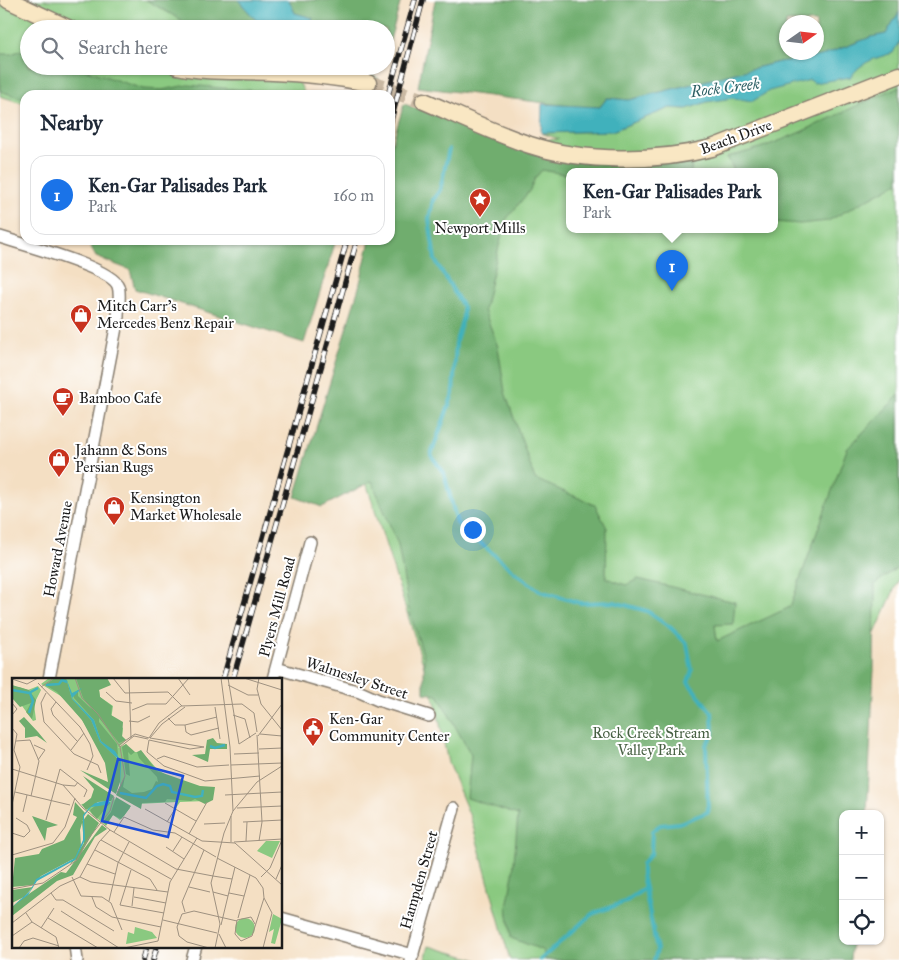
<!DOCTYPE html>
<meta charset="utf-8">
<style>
:root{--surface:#fff;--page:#f2f2f3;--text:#1f2937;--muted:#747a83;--line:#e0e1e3;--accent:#1a73e8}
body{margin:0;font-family:"IM FELL Great Primer",serif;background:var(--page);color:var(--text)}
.controls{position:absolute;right:15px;bottom:15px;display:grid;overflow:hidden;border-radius:10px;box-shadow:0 1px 4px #0004}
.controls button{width:45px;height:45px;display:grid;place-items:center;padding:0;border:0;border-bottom:1px solid var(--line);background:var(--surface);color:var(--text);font:25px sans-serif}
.compass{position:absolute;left:779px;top:15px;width:45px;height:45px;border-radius:50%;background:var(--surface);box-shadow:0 1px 4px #0004;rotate:76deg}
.you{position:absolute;left:472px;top:529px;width:18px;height:18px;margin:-12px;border:4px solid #fff;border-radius:50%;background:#1a73e8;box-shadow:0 0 0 8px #1a73e833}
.badge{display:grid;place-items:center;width:32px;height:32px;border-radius:50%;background:var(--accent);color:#fff;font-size:16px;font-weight:700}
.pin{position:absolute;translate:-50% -41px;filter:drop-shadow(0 1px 2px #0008)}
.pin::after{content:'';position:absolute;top:26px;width:18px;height:15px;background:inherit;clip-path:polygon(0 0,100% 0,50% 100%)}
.popup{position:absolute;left:566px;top:168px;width:212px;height:65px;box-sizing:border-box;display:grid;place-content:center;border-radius:10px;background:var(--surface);filter:drop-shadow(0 1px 4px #0005);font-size:16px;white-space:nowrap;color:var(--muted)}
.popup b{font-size:19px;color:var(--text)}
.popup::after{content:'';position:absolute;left:50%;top:100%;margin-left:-10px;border:10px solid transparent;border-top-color:var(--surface)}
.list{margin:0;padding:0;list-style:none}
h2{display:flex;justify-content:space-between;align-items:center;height:65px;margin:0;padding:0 20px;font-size:21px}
h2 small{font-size:16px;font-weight:400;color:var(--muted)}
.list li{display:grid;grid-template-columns:32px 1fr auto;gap:15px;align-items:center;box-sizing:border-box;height:80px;margin:0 10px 10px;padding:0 10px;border:1px solid var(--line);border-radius:15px}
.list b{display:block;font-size:19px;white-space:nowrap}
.list p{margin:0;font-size:16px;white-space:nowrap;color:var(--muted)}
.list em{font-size:16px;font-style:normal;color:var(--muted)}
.icon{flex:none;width:28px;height:28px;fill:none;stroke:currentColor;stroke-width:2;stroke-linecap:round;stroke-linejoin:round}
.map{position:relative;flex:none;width:899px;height:960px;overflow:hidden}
.search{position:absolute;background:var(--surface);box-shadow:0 1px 4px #0004;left:20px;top:20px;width:375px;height:55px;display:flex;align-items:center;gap:12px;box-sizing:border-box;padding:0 18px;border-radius:28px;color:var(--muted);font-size:19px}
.panel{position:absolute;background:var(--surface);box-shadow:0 1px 4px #0004;left:20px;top:90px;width:375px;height:155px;border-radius:15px}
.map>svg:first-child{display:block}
</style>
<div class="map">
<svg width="899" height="960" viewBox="0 0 899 960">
<rect width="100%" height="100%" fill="#fff"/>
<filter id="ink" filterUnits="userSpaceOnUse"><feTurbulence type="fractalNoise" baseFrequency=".02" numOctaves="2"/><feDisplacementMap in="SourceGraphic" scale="10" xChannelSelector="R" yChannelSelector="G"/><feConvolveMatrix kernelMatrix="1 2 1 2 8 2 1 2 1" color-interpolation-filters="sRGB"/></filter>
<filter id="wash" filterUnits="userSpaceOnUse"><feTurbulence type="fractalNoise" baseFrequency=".0096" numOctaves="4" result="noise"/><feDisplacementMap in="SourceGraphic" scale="20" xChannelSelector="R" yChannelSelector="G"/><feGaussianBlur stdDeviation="1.12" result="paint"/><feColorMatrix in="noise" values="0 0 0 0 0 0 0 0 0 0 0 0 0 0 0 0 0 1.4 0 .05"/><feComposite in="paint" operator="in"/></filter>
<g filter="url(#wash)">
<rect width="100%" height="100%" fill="#f4dfc3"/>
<path fill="#8ac980" stroke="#53724e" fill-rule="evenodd" d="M 0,0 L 265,0 L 275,29 L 29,29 L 29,66 L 292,66 L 305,95 L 25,95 L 25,104 L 0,96 Z
M 899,33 L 899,579 L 851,688 L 826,960 L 510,960 L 471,819 L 448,763 L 436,705 L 349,428 L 490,185 L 506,134 L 548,140 L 559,139 L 541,133 L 612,131 L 670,108 L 685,109 ZM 570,172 L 774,172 L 774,230 L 570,230 Z
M 331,66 C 353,66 362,64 380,80 Z
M 429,946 L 478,960 L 425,960 Z"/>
<path fill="#6fad6e" stroke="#466445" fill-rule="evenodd" d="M 146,0 L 238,0 L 264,29 L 197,29 Z
M 289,0 L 401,0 L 386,55 L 386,29 L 309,29 L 312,18 L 295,13 Z
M 435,0 L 899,0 L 899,12 L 886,34 L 871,37 L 821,56 L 779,62 L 629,100 L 607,98 L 600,107 L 577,107 L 418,87 ZM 786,22 L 816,22 L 816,52 L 786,52 Z
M 28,48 L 29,66 L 75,66 L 143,89 L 162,90 L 188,85 L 290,94 L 362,95 L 25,95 L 25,99 L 0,91 L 0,54 L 11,54 Z
M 899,87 L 899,182 L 828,221 L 800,224 L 775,222 L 774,172 L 732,172 L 733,168 L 727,157 C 788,144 842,110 899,87 Z
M 404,104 L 448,119 L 500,143 L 547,158 L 619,166 L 692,161 L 691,172 L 570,172 L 569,175 L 542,170 L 535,178 L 530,190 L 505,221 L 484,310 L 498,347 L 505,392 L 535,479 L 595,505 L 607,528 L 606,578 L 626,585 L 638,579 L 735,602 L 733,624 L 715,625 L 717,641 L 790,607 L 847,449 L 899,395 L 899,566 L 875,584 L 874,669 L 867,814 L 843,814 L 843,941 L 852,941 L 850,960 L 546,960 L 542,950 L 511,938 L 507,907 L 513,874 L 518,815 L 467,798 L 471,755 L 438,695 L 424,693 L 424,657 L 409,610 L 398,545 L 372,481 L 322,507 L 295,497 L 359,287 L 370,240 L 390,240 L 390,150 Z
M 92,240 L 336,240 L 304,343 L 135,289 L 130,270 L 96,257 L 90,246 Z"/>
<path fill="#41b1bc" stroke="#2e666c" d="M 238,0 L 289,0 L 295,13 L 313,18 L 309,29 L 264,29 Z
M 899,12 L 899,42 L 893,53 C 876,58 860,62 851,77 L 814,83 L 810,80 L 769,91 L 753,101 L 732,98 L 707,102 L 687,109 L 670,108 L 612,131 L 541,133 L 542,104 L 600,107 L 607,98 L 629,100 L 779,62 L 821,56 L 871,37 L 886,34 Z"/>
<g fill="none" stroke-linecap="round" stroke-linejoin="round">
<path stroke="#41b1bc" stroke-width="4" d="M 449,149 L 440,190 L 433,200 L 429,219 L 435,260 L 463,307 L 463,317 L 456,341 L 453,394 L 431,455 L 444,473 L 457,523 L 517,574 L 540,591 L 580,603 L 614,602 L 647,611 L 671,628 L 687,644 L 692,671 L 688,682 L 712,713 L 713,734 L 706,745 L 708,812 L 679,823 L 660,825 L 652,831 L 651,854 L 642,864 L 642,874 L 657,950 L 654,960
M 540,960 L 592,914 L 625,902 L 645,888"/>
</g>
</g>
<g filter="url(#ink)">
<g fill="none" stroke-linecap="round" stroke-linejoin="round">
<path stroke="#c9b8a2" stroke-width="16" stroke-dasharray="16 8" stroke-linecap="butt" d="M 368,83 L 424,101"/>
<g stroke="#887e70" stroke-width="14">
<path id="street" d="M 0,237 C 21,244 112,268 118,286 C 121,294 118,308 118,317 L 49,679
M 276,668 L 360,692 L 378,700 L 429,716
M 273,679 L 310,542
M 281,918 L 413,955
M 75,946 L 77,960
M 192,960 L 196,946
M 411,960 L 454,808"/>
</g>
<g stroke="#887e70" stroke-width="19">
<path id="secondary" d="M 8,0 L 70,29
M 177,66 C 209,73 241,70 273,72 C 305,73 337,77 368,83
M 424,101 C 459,116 494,133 530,145 C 585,163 657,162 712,148 L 899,75"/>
</g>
<use href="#street" stroke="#fff" stroke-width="11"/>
<use href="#secondary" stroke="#f9e7c3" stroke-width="16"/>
<g stroke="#1c1c1c" stroke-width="5.5">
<path id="rail" d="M 388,95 L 415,0
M 390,124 L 423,0
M 223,679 L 347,240
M 233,679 L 357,240
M 143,960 L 147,946
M 153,960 L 157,946"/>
</g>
<use href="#rail" stroke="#fff" stroke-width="4" stroke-dasharray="11" stroke-linecap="butt"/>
</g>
</g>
<defs>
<g id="sight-pin" transform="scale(1.125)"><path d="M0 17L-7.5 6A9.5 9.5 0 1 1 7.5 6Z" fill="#c8321e" stroke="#fff"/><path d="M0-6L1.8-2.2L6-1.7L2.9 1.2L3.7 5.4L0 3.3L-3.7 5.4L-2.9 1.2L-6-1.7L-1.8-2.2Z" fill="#fff"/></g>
<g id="shop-pin" transform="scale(1.125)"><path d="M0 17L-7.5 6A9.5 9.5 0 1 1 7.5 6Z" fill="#c8321e" stroke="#fff"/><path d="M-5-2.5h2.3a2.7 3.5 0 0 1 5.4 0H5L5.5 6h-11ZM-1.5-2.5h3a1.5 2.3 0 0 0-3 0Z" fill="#fff"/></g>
<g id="cafe-pin" transform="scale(1.125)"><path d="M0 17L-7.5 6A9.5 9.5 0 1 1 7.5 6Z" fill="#c8321e" stroke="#fff"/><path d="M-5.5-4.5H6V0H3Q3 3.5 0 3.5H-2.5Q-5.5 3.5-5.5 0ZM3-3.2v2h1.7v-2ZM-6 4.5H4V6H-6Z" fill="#fff"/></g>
<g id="civic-pin" transform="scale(1.125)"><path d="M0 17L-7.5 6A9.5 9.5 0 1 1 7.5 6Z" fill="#c8321e" stroke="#fff"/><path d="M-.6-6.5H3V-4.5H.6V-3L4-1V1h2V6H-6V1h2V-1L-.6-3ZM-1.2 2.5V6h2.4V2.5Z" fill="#fff"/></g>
</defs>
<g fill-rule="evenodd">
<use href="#sight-pin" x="480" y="199"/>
<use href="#shop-pin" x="81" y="315"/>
<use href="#cafe-pin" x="63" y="398"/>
<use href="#shop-pin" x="59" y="459"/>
<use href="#shop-pin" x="114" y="507"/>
<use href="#civic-pin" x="313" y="728"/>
</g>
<g text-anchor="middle" stroke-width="4" stroke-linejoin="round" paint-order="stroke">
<g font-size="15" fill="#1c1c1c" stroke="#fff">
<text transform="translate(736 137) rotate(-20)" y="5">Beach Drive</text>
<text transform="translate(58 549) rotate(-79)" y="5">Howard Avenue</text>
<text transform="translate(277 607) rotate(-75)" y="5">Plyers Mill Road</text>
<text transform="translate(357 678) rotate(18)" y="5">Walmesley Street</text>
<text transform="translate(419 880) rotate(-74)" y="5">Hampden Street</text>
</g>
<g font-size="15" fill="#1c1c1c" stroke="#fff" text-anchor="start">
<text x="480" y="233" text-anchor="middle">Newport Mills</text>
<text x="97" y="311">Mitch Carr's<tspan x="97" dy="17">Mercedes Benz Repair</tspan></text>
<text x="79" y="403">Bamboo Cafe</text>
<text x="75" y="455">Jahann &amp; Sons<tspan x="75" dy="17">Persian Rugs</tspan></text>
<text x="130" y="503">Kensington<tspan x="130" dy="17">Market Wholesale</tspan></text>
<text x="329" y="724">Ken-Gar<tspan x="329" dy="17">Community Center</tspan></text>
</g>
<g font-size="15" fill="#486144" stroke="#fff">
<text x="651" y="738">Rock Creek Stream<tspan x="651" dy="17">Valley Park</tspan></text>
</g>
<g font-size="16" font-style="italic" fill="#2d5f64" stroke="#fff">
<text transform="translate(725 87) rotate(-7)" y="6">Rock Creek</text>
</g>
</g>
<g transform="translate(12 678)">
<rect width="270" height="270" fill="#f4dfc3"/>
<path d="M 37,0 L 94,0 L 87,11 L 88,19 L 101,28 L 99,42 L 111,50 L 110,59 L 114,62 L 106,70 L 114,66 L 120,74 L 130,74 L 145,91 L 194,123 L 168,124 L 164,130 L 165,124 L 126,126 L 108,110 L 107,79 L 104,78 L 98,101 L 91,76 L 70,42 L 52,20 L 29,6 ZM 26,8 L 29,12 L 22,26 L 24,42 L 21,43 L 0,14 L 7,9 L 16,12 ZM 102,118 L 103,123 L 118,130 L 108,142 L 101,137 L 94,148 L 69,126 L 98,124 ZM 254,163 L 268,163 L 260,180 L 245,173 ZM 261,236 L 270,241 L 263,266 L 259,265 L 262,251 L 257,254 ZM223 250a10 10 0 1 1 20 0a10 10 0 1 1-20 0ZM 123,249 L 140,254 L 145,260 L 114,266 L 116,254 L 122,256 Z" fill="#8ac980"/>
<path d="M 43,0 L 54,0 L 60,21 L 79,42 L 88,64 L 108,83 L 108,104 L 104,116 L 68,92 L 96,104 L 93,85 L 70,42 L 45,14 L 33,7 ZM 64,0 L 95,0 L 99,7 L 87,12 L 88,19 L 100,28 L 99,37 L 111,44 L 110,58 L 114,62 L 107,65 L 71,20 ZM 0,7 L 17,12 L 24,22 L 20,41 L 14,34 L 19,25 L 8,29 L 0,20 ZM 66,12 L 66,18 L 87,38 L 87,44 L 105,66 L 106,77 L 89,63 L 82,42 L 62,20 L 61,16 ZM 12,39 L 26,54 L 35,65 L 25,58 L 13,60 L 13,50 L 7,43 ZM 201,60 L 205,65 L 215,66 L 215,71 L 198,71 L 196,84 L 180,77 L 193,76 L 195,62 ZM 114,66 L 123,74 L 119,77 L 116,74 L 118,98 L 114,96 L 110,69 ZM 129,72 L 145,93 L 188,108 L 203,109 L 201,122 L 193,126 L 183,121 L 179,123 L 155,121 L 153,124 L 130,125 L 129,131 L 104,117 L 113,98 L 111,109 L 120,115 L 132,114 L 140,111 L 144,103 L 146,104 L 145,99 L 127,80 L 125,74 ZM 71,98 L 102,118 L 99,123 L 86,124 L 74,132 L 70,127 L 79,120 L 82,111 ZM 104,119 L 119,128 L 112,138 L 109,141 L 101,137 L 94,147 L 91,144 L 99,134 ZM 63,124 L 73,135 L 68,152 L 69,168 L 63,180 L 29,198 L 21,207 L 0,209 L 3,180 L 27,176 L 30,171 L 52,162 L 65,139 L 61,137 ZM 98,125 L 85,141 L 80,136 L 78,132 L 83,128 ZM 76,136 L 87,145 L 66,180 L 58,186 L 72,165 L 70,144 ZM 20,138 L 46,147 L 35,150 L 33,163 ZM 90,147 L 95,151 L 83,159 L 61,197 L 45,203 L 0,238 L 0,229 L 8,222 L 49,194 L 54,195 ZM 21,209 L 12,219 L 0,225 L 0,212 Z" fill="#6fad6e"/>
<path d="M 54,0 L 60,15 L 70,10 L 60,20 L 82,42 L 89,63 L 103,73 L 109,83 L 109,108 L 108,83 L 88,64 L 79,42 L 60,21 ZM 97,122 L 98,125 L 94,127 L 79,129 L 72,138 L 73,162 L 63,182 L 25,203 L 16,217 L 0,229 L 18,213 L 24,201 L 63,180 L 71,162 L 71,137 L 77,130 L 83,125 Z" fill="#41b1bc"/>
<path fill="none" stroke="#41b1bc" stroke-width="2.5" d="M 34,7 L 47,6 L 50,2 L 55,4M 0,12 L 17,15 L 26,10M 17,35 L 21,23 L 18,15M 198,68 L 203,70 L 213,67M 108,115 L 134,120 L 145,108 L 151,106 L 158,108 L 160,114 L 183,119 L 190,118 L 191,112"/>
<path fill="none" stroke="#9e9180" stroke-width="1" d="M 63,0 L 70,20 L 86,36 L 108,69 L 113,98 L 105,115M 101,0 L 113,15 L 156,14 L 170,28M 117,0 L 119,60M 166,0 L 178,17M 216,0 L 227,66 L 244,55M 232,0 L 270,12M 247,0 L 245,11 L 249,26 L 270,52M 0,1 L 15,6 L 26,0M 26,5 L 68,49 L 78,66 L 81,78 L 75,92M 216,7 L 236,17 L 246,17M 29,9 L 42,0M 94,14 L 104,23 L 120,25M 34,15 L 29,25 L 32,44 L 62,76 L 86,87 L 89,95M 44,24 L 39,31 L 41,37 L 65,63M 0,25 L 5,31 L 0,37M 203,29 L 208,61M 120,32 L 135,26 L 154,26 L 177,0M 221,37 L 233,41 L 238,60M 156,40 L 163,47 L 173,47 L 205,39M 117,43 L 126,44 L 138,38M 173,47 L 174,54 L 179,57 L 207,50M 0,50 L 5,56 L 2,72 L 8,89 L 0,127M 248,56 L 270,58M 245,57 L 250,144 L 247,163M 246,58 L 270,26M 137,60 L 147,45 L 169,28 L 230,26 L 242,35 L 245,54M 138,60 L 192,69M 138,60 L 150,46 L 173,29M 137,62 L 135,74 L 152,88 L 193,103 L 248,98M 137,62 L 178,71 L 192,69M 4,63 L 18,62 L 27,83 L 19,118M 22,67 L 33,72 L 26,82M 107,67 L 123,56 L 137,60M 108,69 L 122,58 L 136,61M 247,71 L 270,70M 59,72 L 72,55M 222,76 L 247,75M 145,81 L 152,78 L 185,89 L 217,87M 219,87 L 270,85M 0,91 L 51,107 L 71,130 L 98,152 L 164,191 L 201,198M 51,107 L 63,108 L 66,104M 3,114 L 58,127M 213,117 L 270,114M 153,125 L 184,143M 225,130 L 270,128M 133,131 L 190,163 L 207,164M 221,133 L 245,104 L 270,88M 11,134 L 15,117M 34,142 L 48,91 L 75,112 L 72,119M 155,144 L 163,131M 231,144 L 270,142M 192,146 L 213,145M 53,149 L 63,120M 102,154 L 112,139 L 141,152 L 163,155 L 204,179M 0,155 L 12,159 L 18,153 L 15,147 L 4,140M 177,156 L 195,124M 89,162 L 159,201M 234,163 L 235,144M 207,164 L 223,165 L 270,207M 219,164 L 219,138M 222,164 L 270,161M 154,169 L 172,181M 83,172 L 138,201 L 145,212M 161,173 L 170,159M 0,177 L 41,165 L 53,149M 205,180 L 244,200 L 251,210 L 252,220 L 240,258 L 229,263M 75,186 L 103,196M 201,198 L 220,201M 60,199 L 69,218 L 90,219 L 99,225 L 110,252M 68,199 L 79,204 L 156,214M 249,199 L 258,190 L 270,162M 264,201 L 270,187M 177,209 L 198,214M 0,211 L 31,205 L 65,182 L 76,161 L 98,133 L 102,119M 201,214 L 216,218M 39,215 L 44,222 L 51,222 L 102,253M 217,215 L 232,218M 80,219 L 84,229 L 100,239 L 149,249M 122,219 L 154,225M 97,223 L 106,185 L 117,164M 108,227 L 152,235M 108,227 L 119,192M 120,228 L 122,210M 49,233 L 107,270M 173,234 L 170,224 L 192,172M 14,235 L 20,244 L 44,259 L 47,270M 36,240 L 86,270M 226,240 L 238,197M 151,242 L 205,255M 0,245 L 48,208 L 68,199 L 87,164 L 98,152M 209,247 L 223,189M 29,250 L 42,230M 207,256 L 214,270M 0,258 L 20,244M 229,263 L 223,256 L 225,242 L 239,239 L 243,246M 7,270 L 12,263 L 21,260 L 47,268M 112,270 L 146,263 L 158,204 L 185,160M 197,270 L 175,264 L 167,258 L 165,249 L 170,236 L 182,233 L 225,243M 203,270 L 208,246 L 199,205 L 212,155 L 221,133 L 218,69 L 209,0M 251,270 L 260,235 L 252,220"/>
<path fill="#1d4ed8" fill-opacity="0.15" stroke="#1d4ed8" stroke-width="2.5" d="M 106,81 L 171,98 L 156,159 L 90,143 Z"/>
<rect width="270" height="270" fill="none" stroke="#1c1c1c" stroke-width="2.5"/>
</g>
</svg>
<div class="controls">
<button>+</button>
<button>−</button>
<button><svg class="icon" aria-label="locate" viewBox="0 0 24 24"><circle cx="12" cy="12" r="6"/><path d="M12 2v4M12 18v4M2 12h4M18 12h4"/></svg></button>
</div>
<svg class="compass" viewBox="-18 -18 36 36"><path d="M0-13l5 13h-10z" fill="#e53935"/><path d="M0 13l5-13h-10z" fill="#747a83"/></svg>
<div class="you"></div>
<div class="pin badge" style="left:672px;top:291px">1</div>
<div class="popup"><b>Ken-Gar Palisades Park</b>Park</div>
<div class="search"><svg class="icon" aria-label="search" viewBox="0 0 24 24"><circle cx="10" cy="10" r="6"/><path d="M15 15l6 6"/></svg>Search here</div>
<section class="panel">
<h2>Nearby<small></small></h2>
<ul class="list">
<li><span class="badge">1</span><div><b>Ken-Gar Palisades Park</b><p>Park</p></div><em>160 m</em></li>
</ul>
</section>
</div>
